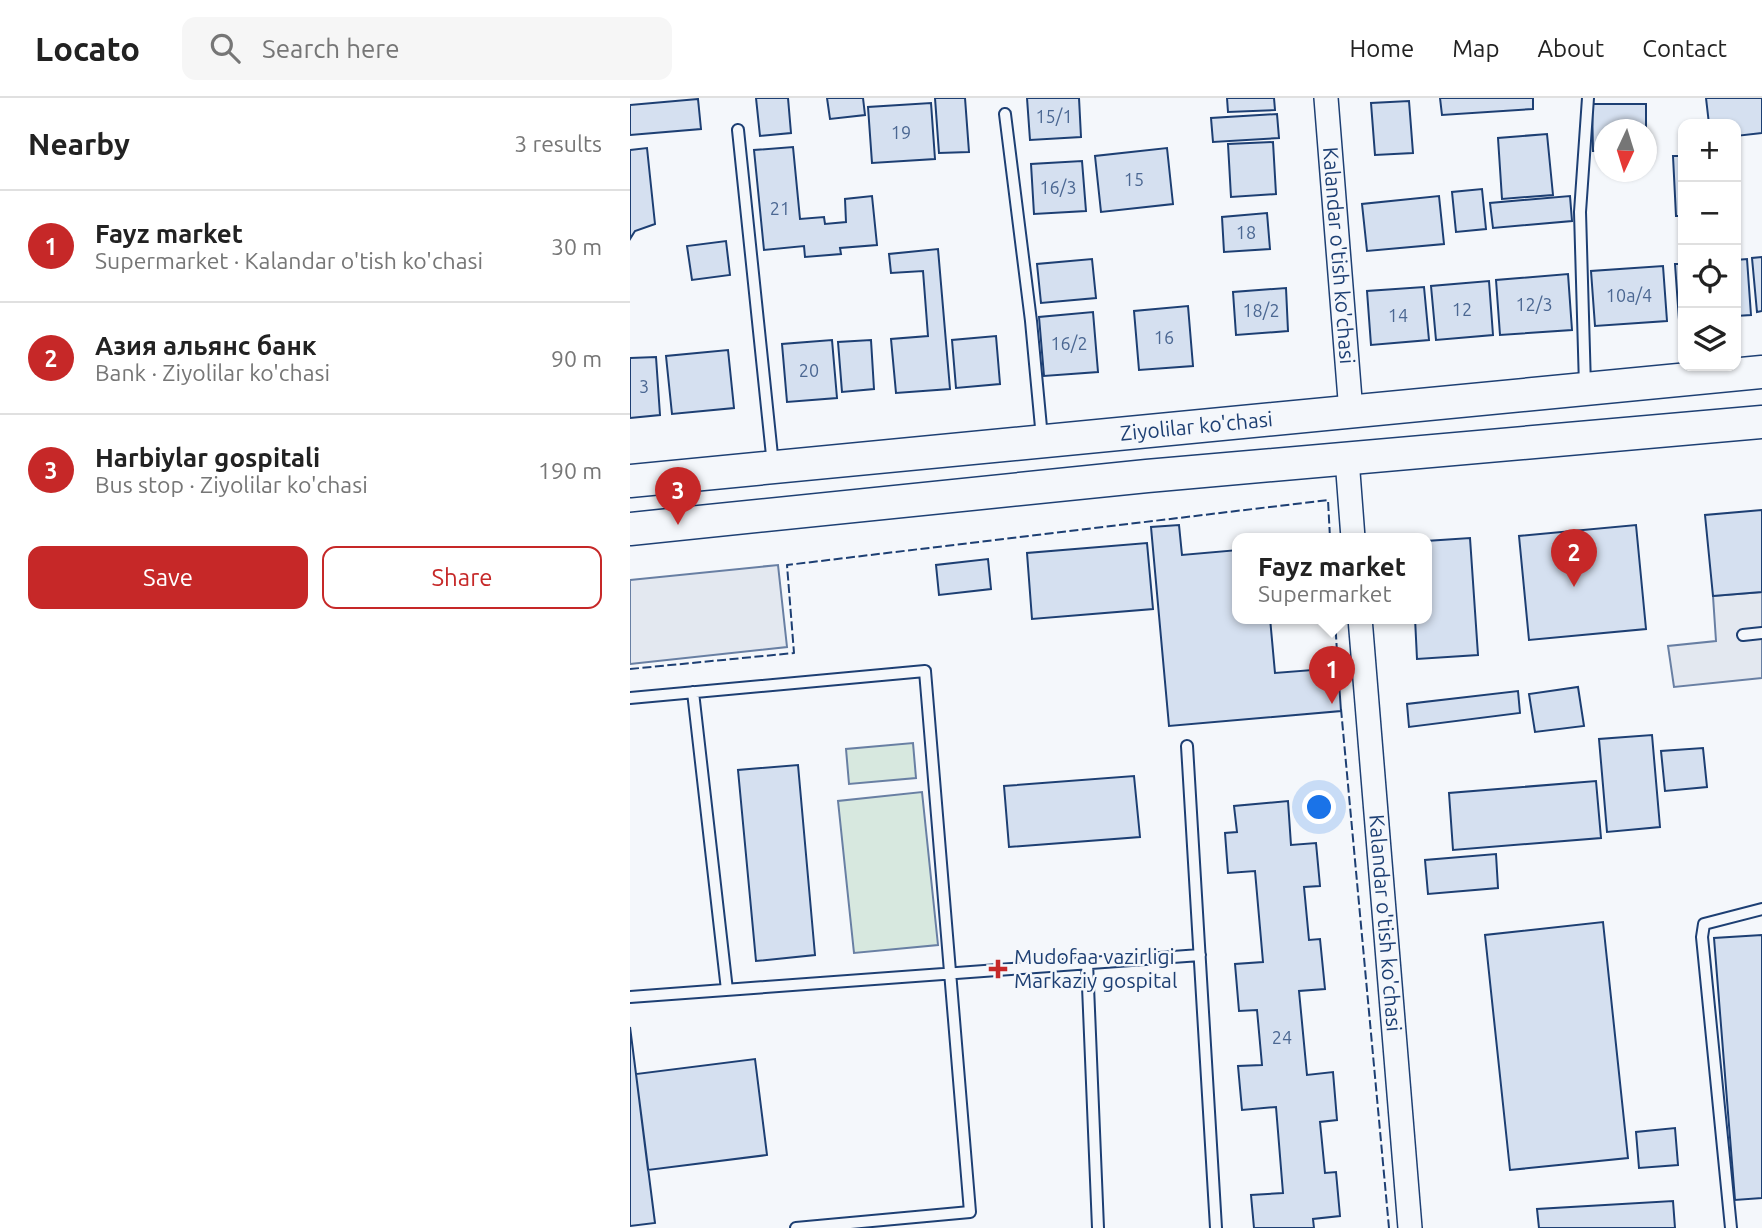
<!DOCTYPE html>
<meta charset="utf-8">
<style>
:root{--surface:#fff;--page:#f6f6f6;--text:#222;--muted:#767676;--line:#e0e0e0;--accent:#c62828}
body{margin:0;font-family:Ubuntu,sans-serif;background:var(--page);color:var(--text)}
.controls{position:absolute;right:21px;top:21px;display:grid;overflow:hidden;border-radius:14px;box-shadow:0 2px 5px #0004}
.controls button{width:63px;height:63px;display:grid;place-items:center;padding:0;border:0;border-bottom:2px solid var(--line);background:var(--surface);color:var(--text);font:35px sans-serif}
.compass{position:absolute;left:964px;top:21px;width:63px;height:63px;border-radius:50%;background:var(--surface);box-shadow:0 2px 5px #0004;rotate:184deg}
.you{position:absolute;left:690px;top:710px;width:24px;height:24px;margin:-18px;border:5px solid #fff;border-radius:50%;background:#1a73e8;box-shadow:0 0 0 10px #1a73e833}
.badge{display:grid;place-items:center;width:46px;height:46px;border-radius:50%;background:var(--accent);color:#fff;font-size:23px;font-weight:700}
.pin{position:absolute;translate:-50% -58px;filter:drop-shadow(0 2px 4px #0008)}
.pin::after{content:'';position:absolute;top:37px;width:24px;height:21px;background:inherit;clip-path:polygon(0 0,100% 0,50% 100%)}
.popup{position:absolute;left:602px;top:435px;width:200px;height:91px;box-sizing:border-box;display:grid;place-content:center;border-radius:14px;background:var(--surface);filter:drop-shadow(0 2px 5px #0005);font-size:23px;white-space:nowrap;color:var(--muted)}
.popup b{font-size:26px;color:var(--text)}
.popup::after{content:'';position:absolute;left:50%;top:100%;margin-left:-14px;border:14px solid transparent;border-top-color:var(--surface)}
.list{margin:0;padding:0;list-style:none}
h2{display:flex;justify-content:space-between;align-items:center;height:91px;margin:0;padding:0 28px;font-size:30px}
h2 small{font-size:23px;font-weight:400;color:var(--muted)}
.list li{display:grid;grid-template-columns:46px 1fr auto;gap:21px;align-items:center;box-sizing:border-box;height:112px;padding:0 28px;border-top:2px solid var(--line)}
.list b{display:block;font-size:26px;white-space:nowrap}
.list p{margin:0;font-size:23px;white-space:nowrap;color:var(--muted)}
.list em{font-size:23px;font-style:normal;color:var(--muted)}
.actions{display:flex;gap:14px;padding:21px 28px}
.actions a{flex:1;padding:16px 0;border:2px solid var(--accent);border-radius:14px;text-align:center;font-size:24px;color:var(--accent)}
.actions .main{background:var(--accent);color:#fff}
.icon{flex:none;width:38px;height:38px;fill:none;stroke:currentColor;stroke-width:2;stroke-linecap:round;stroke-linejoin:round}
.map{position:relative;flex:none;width:1132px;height:1130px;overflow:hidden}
header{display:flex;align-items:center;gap:42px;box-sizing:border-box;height:98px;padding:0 35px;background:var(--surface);border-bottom:2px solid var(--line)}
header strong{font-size:33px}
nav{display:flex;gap:38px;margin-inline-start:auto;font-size:24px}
.search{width:490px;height:63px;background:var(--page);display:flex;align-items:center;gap:18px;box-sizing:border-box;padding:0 24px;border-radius:14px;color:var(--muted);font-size:26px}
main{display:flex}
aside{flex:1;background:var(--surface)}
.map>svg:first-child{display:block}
</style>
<header>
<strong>Locato</strong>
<div class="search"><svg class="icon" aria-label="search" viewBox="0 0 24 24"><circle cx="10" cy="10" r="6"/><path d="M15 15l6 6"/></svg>Search here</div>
<nav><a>Home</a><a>Map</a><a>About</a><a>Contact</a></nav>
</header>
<main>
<aside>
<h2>Nearby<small>3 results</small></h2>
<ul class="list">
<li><span class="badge">1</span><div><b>Fayz market</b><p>Supermarket · Kalandar o'tish ko'chasi</p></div><em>30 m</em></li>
<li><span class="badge">2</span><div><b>Азия альянс банк</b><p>Bank · Ziyolilar ko'chasi</p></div><em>90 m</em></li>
<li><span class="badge">3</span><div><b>Harbiylar gospitali</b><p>Bus stop · Ziyolilar ko'chasi</p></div><em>190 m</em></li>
</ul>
<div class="actions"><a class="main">Save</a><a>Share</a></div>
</aside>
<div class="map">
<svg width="1132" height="1130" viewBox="0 0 1132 1130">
<rect width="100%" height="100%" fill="#f4f7fb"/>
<path fill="#d7e8df" stroke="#687fa3" stroke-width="2" d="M 283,645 L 286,680 L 219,686 L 216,651 Z
M 292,694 L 308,847 L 224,855 L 208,703 Z"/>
<path fill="#e3e8f0" stroke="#687fa3" stroke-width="2" d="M 148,467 L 157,549 L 0,566 L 0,482 Z
M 1132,494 L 1132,580 L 1044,589 L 1038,548 L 1086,543 L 1083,498 Z"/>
<path fill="#d5e0f0" stroke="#1d3f73" stroke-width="2" d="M 126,0 L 158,0 L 161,35 L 130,38 Z
M 197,0 L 233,0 L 235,17 L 200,21 Z
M 305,0 L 335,0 L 339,54 L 309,55 Z
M 397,0 L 449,0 L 451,39 L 400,42 Z
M 597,0 L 644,0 L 645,12 L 598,14 Z
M 810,0 L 903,0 L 903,11 L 812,17 Z
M 1076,0 L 1132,0 L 1132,35 L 1106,38 L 1106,26 L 1079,26 Z
M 68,1 L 71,31 L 0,37 L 0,7 Z
M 779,3 L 783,55 L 745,57 L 741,5 Z
M 301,5 L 305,61 L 242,65 L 238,9 Z
M 962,6 L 1016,6 L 1016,32 L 974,32 L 974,53 L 963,53 Z
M 647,16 L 649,40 L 583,44 L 581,20 Z
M 917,36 L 923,97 L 872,101 L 868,40 Z
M 643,44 L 646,96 L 601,99 L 598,46 Z
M 163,49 L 170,121 L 194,119 L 195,126 L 216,124 L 215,101 L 242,98 L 247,147 L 210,150 L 211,156 L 175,159 L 174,148 L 134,152 L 124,52 Z
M 17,50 L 25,126 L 5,133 L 0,141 L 0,52 Z
M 537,50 L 543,106 L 471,114 L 465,58 Z
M 1043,58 L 1053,58 L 1053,118 L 1046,118 Z
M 452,63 L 456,113 L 404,116 L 401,66 Z
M 852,91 L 856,131 L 826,134 L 822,94 Z
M 809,98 L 814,146 L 737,153 L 732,106 Z
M 940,98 L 942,123 L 863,130 L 860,105 Z
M 637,115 L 640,151 L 594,154 L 592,119 Z
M 96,143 L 100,177 L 62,182 L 57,148 Z
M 308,151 L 320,291 L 266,295 L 261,241 L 298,238 L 293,173 L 261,175 L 259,156 Z
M 1132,159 L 1132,213 L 1127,214 L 1122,160 Z
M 462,161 L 466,200 L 411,205 L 407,166 Z
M 1117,161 L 1121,217 L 1106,218 L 1106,162 Z
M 1045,166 L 1053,166 L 1053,221 L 1049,222 Z
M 1033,168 L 1037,223 L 965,228 L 961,173 Z
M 938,176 L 942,232 L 870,237 L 866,182 Z
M 859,183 L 863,237 L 806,242 L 801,188 Z
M 794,189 L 799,242 L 741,247 L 737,193 Z
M 656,190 L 658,233 L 606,237 L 603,194 Z
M 558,208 L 563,268 L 509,272 L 504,213 Z
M 463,214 L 468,274 L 414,278 L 409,219 Z
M 366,238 L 370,286 L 326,290 L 322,242 Z
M 202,242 L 207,300 L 157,304 L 152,246 Z
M 241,242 L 244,291 L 212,294 L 208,244 Z
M 98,252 L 104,310 L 42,316 L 36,258 Z
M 26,259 L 30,317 L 0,320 L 0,260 Z
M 1132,412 L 1132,494 L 1083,498 L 1075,417 Z
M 549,427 L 552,457 L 608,452 L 608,520 L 640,520 L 645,575 L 708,570 L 711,613 L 539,628 L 521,429 Z
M 1006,427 L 1016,531 L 899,542 L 889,438 Z
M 840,440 L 848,557 L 787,561 L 785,520 L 796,520 L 796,443 Z
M 517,445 L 523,511 L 402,521 L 397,455 Z
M 358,461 L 361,491 L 309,497 L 306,467 Z
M 948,589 L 954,628 L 905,634 L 899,596 Z
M 888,593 L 890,615 L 779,629 L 777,606 Z
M 1022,637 L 1030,729 L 977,734 L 969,641 Z
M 1073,650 L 1077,689 L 1035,693 L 1031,653 Z
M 168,667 L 185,857 L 126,863 L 108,672 Z
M 504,678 L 510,739 L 379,749 L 374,688 Z
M 966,683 L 971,740 L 823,752 L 819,695 Z
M 658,703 L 661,747 L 686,745 L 690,788 L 674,789 L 679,842 L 690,841 L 695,891 L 669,893 L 677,977 L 703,974 L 707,1022 L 690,1024 L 695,1075 L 706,1074 L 710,1118 L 683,1121 L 684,1130 L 624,1130 L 621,1097 L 653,1095 L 646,1009 L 612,1012 L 608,968 L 632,967 L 627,912 L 609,913 L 605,866 L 633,864 L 625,773 L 598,775 L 595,735 L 607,734 L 604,708 Z
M 866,756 L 868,790 L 798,796 L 795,762 Z
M 973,824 L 998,1060 L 880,1072 L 855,837 Z
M 1132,837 L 1132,1100 L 1105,1102 L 1084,840 Z
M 0,929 L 25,1125 L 0,1128 Z
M 125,961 L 137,1057 L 18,1072 L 6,976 Z
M 1045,1030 L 1048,1067 L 1009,1070 L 1006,1034 Z
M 1043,1103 L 1045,1130 L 909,1130 L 907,1111 Z"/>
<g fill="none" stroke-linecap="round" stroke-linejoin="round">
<g stroke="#1d3f73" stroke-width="14">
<path id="service" d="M 375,16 L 401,223 L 412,340
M 108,32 L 143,367
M 955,288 L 950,114 L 958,0
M 1113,537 L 1132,535
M 63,594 L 97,892
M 0,600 L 295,573 L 340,1114 L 166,1130
M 557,648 L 586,1130
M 457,864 L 468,1130
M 0,899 L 570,857
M 1101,1130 L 1072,839 L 1074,826 L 1132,811"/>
</g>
<g stroke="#1d3f73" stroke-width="26">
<g id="minor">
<path id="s1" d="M 696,0 L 721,314"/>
<path d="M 717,361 L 723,440"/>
<path id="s2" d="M 730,520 L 780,1130"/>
</g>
</g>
<g stroke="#1d3f73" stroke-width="35">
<g id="secondary">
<path id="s3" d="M 0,383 L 1132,274"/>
<path d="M 0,431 L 517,378 L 1132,324"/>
</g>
</g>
<use href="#service" stroke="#f4f7fb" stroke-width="10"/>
<use href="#minor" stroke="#f4f7fb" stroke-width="23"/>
<use href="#secondary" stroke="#f4f7fb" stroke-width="32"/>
<path stroke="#1d3f73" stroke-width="2" stroke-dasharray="9 3.5" stroke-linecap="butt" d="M 705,520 L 708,572
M 0,571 L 164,555 L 157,467 L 698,402 L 700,440
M 711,611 L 759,1130"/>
</g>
<path fill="#c62828" stroke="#f4f7fb" stroke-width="2.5" d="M364.5 860.5h7v7h7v7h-7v7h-7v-7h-7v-7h7z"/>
<g text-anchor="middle" stroke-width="5" stroke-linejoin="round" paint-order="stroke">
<g font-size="18" fill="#4b6792">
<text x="424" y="25">15/1</text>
<text x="271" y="41">19</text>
<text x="504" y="88">15</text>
<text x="428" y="96">16/3</text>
<text x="150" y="117">21</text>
<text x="616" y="141">18</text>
<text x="999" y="204">10a/4</text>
<text x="904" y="213">12/3</text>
<text x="832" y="218">12</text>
<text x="631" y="219">18/2</text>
<text x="768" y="224">14</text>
<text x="534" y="246">16</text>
<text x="439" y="252">16/2</text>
<text x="179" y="279">20</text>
<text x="14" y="295">3</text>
<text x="652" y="946">24</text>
</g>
<g font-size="21" fill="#1d3f73" stroke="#f4f7fb">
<text dy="7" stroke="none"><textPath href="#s1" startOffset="158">Kalandar o'tish ko'chasi</textPath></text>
<text dy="7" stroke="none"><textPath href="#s3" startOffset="569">Ziyolilar ko'chasi</textPath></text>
<text dy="7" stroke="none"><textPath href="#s2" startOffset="306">Kalandar o'tish ko'chasi</textPath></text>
</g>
<g font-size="21" fill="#1d3f73" stroke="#f4f7fb" text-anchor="start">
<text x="384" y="866">Mudofaa vazirligi<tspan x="384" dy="24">Markaziy gospital</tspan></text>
</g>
</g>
</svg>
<div class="controls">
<button>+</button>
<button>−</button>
<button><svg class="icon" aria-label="locate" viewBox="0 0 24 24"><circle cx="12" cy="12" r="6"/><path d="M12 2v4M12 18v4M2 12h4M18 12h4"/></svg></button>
<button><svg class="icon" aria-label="layers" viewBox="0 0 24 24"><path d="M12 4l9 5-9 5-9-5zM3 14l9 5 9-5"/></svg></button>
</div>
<svg class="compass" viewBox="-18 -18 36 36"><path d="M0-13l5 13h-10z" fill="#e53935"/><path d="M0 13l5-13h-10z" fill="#767676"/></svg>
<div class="you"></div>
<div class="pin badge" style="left:702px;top:606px">1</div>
<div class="popup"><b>Fayz market</b>Supermarket</div>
<div class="pin badge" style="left:944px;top:489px">2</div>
<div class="pin badge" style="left:48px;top:427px">3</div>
</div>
</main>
